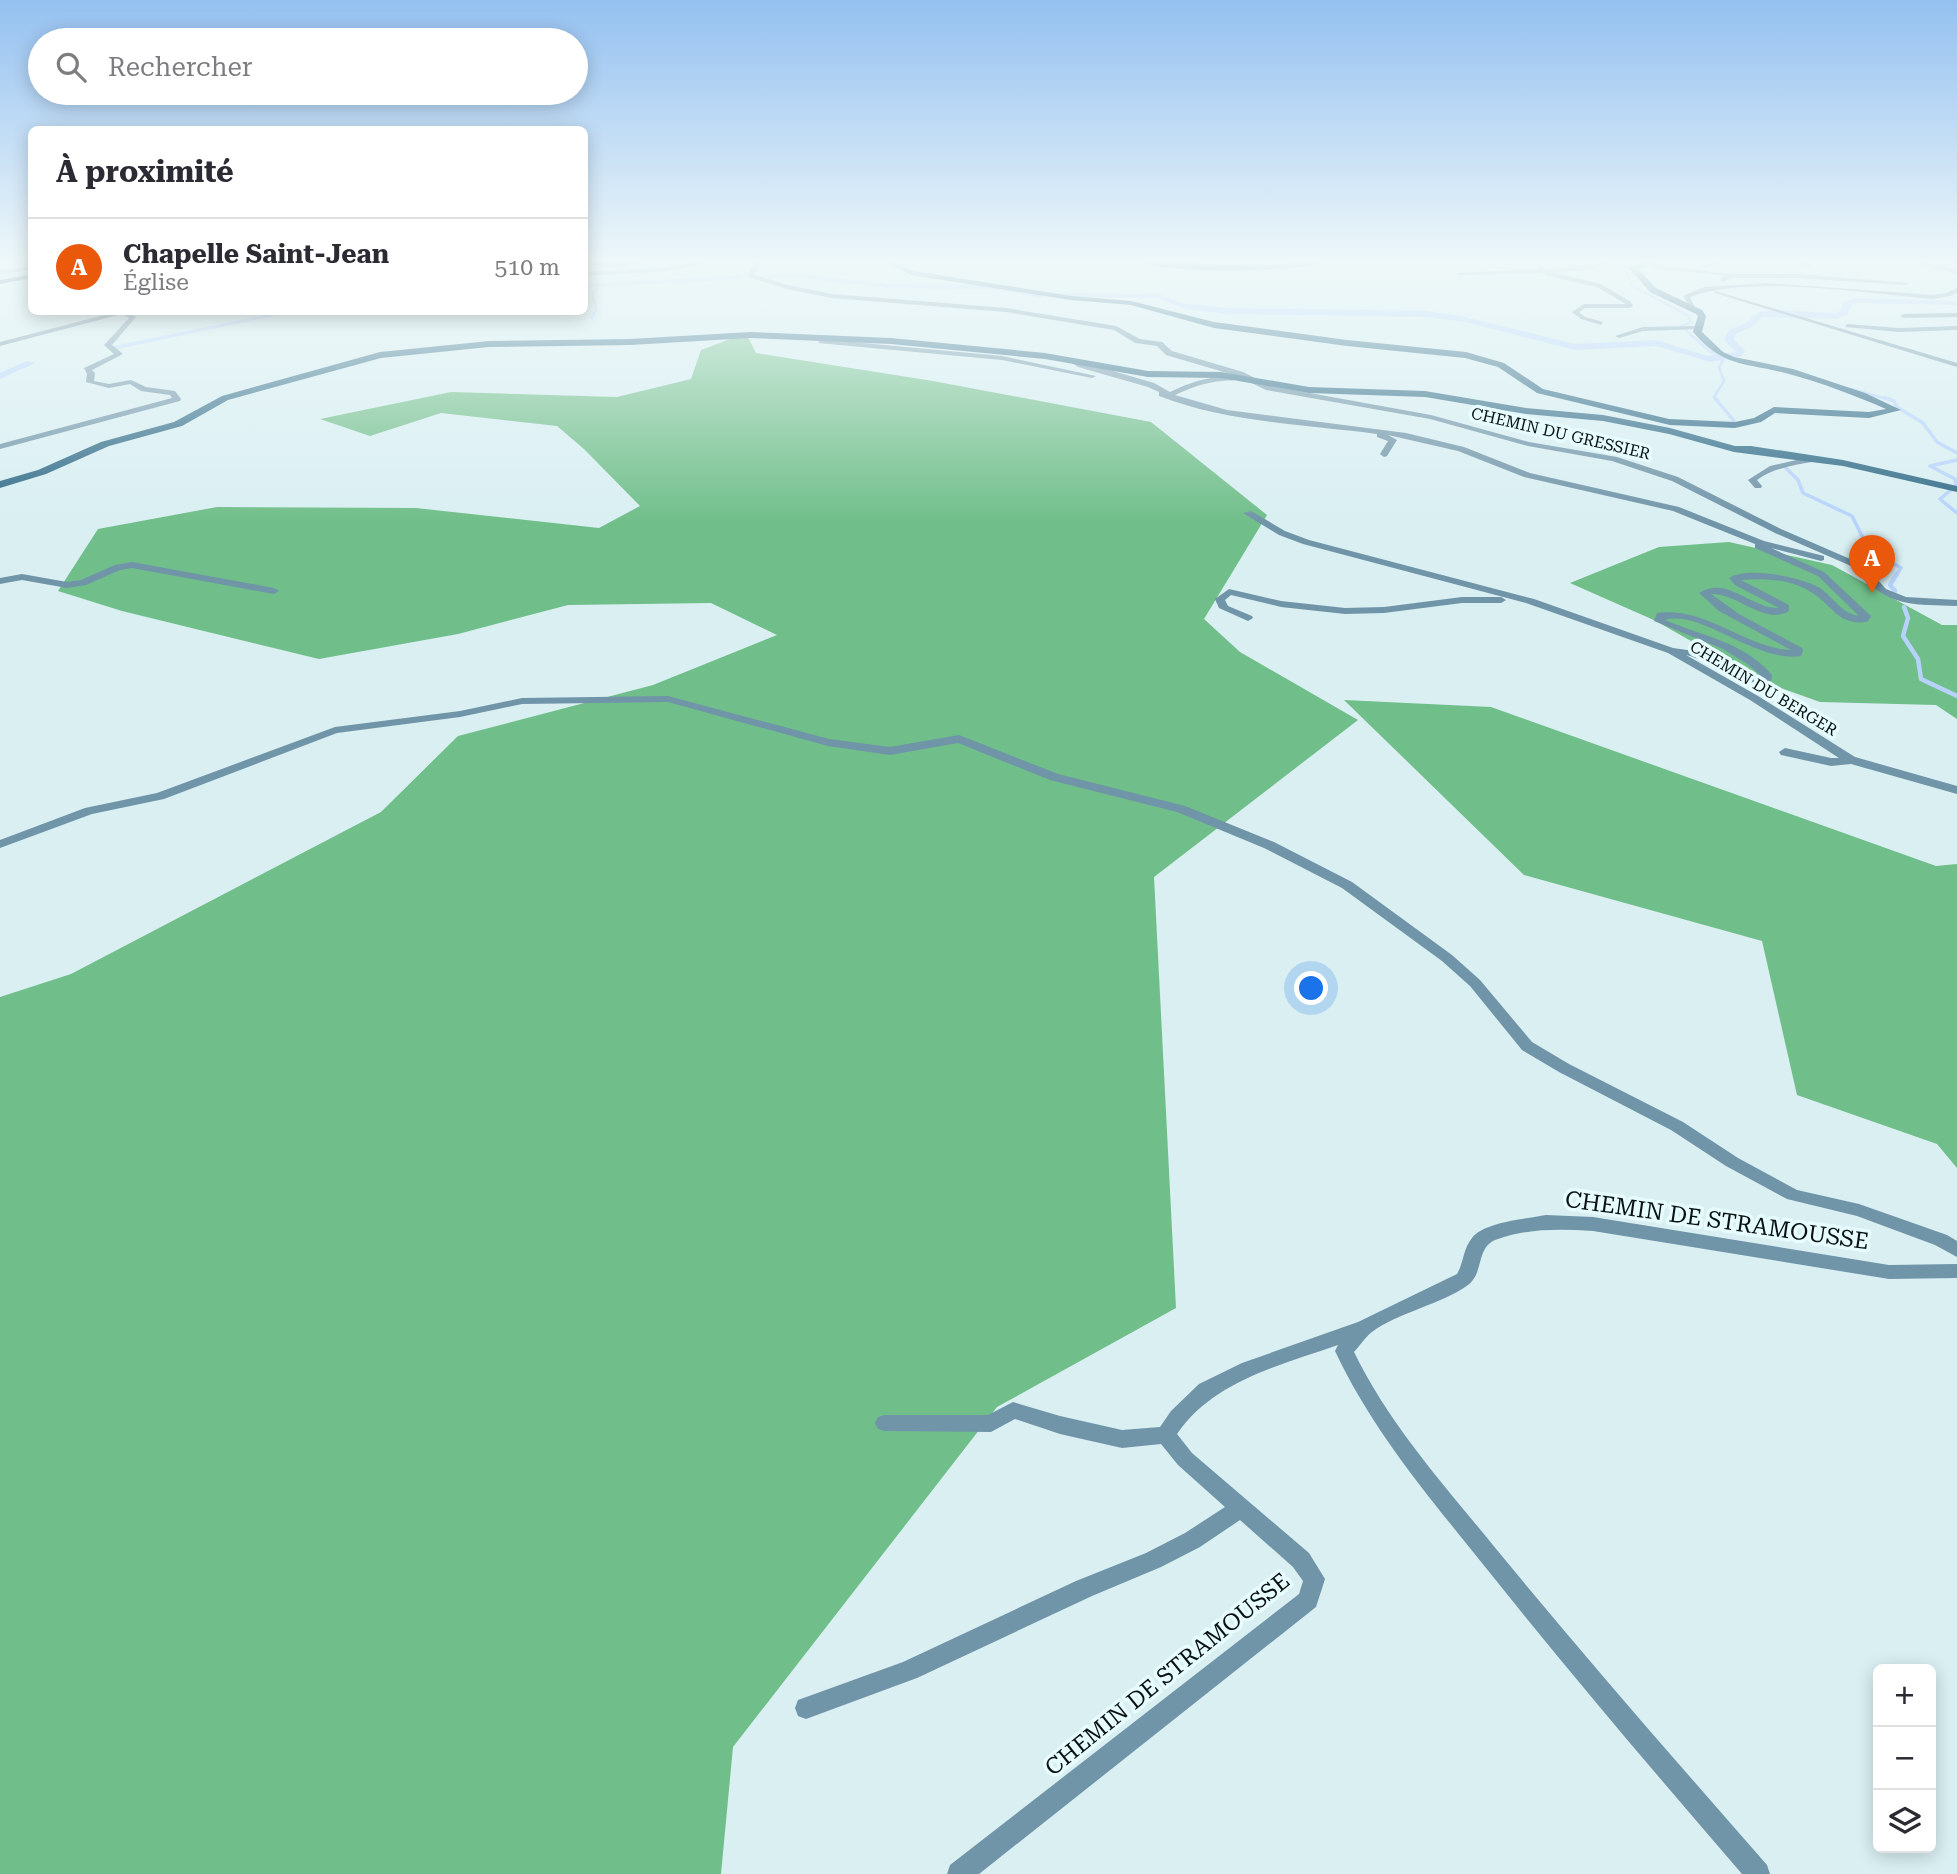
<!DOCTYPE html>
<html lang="fr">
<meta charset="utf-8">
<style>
:root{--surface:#fff;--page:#f7f7f7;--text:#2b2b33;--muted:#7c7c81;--line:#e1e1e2;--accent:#ea580c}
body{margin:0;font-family:"Roboto Serif",serif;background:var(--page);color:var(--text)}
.controls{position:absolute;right:21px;bottom:21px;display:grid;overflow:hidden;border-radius:10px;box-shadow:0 4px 18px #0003}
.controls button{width:63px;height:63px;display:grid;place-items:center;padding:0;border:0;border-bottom:2px solid var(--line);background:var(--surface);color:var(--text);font:35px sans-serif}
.you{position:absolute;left:1312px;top:989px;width:24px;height:24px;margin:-18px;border:5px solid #fff;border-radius:50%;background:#1a73e8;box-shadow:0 0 0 10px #1a73e833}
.badge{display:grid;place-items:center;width:46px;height:46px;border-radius:50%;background:var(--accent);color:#fff;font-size:23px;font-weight:700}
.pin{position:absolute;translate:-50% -58px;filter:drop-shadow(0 2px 4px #0008)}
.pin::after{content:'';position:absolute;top:37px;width:24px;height:21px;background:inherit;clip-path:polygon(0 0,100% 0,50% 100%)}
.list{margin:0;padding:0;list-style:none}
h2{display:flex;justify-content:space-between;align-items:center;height:91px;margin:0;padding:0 28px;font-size:30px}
h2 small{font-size:23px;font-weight:400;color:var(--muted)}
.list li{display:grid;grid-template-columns:46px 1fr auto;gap:21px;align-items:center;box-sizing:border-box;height:98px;padding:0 28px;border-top:2px solid var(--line)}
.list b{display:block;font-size:26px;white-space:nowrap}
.list p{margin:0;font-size:23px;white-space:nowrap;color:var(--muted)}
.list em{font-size:23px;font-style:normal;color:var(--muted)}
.icon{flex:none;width:38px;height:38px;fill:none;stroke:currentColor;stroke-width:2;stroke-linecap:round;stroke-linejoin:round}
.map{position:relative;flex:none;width:1957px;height:1874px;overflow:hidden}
.search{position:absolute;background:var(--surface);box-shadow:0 4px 18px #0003;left:28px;top:28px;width:560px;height:77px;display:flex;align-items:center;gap:18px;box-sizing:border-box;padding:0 24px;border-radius:38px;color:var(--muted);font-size:26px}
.panel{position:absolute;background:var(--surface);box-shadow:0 4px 18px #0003;left:28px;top:126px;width:560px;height:189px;border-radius:10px}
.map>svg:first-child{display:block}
</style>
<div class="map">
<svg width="1957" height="1874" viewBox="0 0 1957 1874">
<rect width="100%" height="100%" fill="#d9eff2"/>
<path fill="#c6e5e9" d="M 1152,260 L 1317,260 L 1262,267 L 1203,266 Z"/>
<path fill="#70be89" d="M 746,333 L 756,353 L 933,381 L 1151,422 L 1267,515 L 1204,619 L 1240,652 L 1358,720 L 1154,877 L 1176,1308 L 997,1407 L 733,1747 L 721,1874 L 0,1874 L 0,997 L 71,974 L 381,812 L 458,736 L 653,685 L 777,635 L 711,603 L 568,605 L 458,634 L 319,659 L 122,611 L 58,591 L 98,529 L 217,507 L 416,508 L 599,528 L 640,506 L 584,449 L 557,426 L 441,413 L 370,436 L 320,419 L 451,392 L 617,397 L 691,379 L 701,350 Z
M 1729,542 L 1832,565 L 1942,625 L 1957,625 L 1957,719 L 1936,705 L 1820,702 L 1761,681 L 1656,621 L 1570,583 L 1659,547 Z
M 1344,700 L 1491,707 L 1936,866 L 1957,864 L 1957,1168 L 1937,1144 L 1797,1095 L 1762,941 L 1524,875 Z"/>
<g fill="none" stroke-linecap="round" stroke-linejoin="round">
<path stroke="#b7d3fd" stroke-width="2.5" d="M 1623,265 L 1632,286 L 1689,316 L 1691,322 L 1681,326 L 1709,351 L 1732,360
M 592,318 L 596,309 L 592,294 L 599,287
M 1851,389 L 1891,400
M 1717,400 L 1714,397 L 1724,381 L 1719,367 L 1723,361 L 1719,358"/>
<path stroke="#b7d3fd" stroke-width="3.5" d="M 1715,398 L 1734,421
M 1885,398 L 1894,401 L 1897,407 L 1923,423 L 1937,442 L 1957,453
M 1785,467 L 1798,480 L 1803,493 L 1852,516 L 1868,548 L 1901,568 L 1896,575
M 1953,488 L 1956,486 L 1955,479 L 1930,466 L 1957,460
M 1952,489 L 1940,499 L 1957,513"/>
<path stroke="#b7d3fd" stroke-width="4.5" d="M 1895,591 L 1890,585 L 1897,574
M 1904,607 L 1908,618 L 1903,636 L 1918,659 L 1921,679 L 1957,696"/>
<path fill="#b7d3fd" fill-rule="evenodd" d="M 794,273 L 888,284 L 987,285 L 1043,295 L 1039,297 L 987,289 L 888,288 L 794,277 L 759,279 L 755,277 Z
M 744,275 L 741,279 L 584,288 L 584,284 Z
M 1058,293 L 1158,294 L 1186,304 L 1229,308 L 1427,311 L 1465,317 L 1575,344 L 1656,340 L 1707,356 L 1736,352 L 1724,340 L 1729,330 L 1746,323 L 1759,312 L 1774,310 L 1836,313 L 1840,311 L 1845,301 L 1856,298 L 1957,301 L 1957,305 L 1857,303 L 1852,305 L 1847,315 L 1837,319 L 1762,317 L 1752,327 L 1736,334 L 1733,339 L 1745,351 L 1742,356 L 1711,362 L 1656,346 L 1575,350 L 1465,322 L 1427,317 L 1229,314 L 1185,309 L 1157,298 L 1055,297 Z
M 279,312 L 293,312 L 113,350 L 109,347 Z
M 27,361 L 35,363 L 0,379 L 0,373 Z"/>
<path fill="#7094a8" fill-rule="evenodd" d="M 707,260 L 724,260 L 667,271 L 584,276 L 584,272 L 667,267 Z
M 755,260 L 761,260 L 754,275 L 788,285 L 832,294 L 1006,308 L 1116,326 L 1140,339 L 1162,342 L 1172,351 L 1243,372 L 1271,386 L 1431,415 L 1529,442 L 1617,457 L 1678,477 L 1781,529 L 1864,565 L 1886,589 L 1906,597 L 1957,600 L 1957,606 C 1914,604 1895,608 1862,578 L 1862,574 L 1858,569 L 1775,533 L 1672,481 L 1612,461 L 1528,446 L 1430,419 L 1266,390 L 1237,376 L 1166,355 L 1157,346 L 1135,343 L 1114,330 L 1006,312 L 832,298 L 787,289 L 748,277 Z
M 1529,260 L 1536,260 L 1546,269 L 1623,260 L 1588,270 L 1551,272 L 1601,284 L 1631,302 L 1633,306 L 1630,308 L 1585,308 L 1579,312 L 1585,317 L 1603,322 L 1601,325 L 1581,319 L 1572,312 L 1584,304 L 1626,304 L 1597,287 L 1548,276 L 1544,273 L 1459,275 L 1456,273 L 1539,269 Z
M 1638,260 L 1646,260 L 1659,265 L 1730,274 L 1799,274 L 1909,283 L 1906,285 L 1799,278 L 1731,278 L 1723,282 L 1720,280 L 1725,276 L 1720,275 L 1658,269 Z
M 1721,260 L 1735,260 L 1705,268 L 1702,266 Z
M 1779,260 L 1795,260 L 1813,265 L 1810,267 Z
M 1922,260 L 1957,270 L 1957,274 L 1922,265 Z
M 32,266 L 32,270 L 0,274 L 0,270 Z
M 1766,283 L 1933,295 L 1946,293 L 1957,288 L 1957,293 L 1950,296 L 1933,299 C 1867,294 1750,274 1690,297 L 1695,308 L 1692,310 L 1683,296 L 1704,287 Z
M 1715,291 L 1957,363 L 1957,367 L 1715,293 Z
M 116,312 L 127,312 L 136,317 L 112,345 L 123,354 L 92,370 L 95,373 L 94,381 L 109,384 L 131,380 L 146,387 L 175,391 L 181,399 L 180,401 L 0,449 L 0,444 L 172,398 L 170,395 L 141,391 L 130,384 L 109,388 L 86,382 L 87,374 L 84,368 L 114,354 L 104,345 L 129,318 L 122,314 L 0,346 L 0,342 Z
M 1957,313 L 1957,317 L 1903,318 L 1900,316 L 1903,314 Z
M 1847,324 L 1899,328 L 1957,326 L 1957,330 L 1899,332 L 1845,327 Z
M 1697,326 L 1699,329 L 1643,331 L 1619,338 L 1615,336 L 1643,327 Z
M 821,339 L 1002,356 L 1096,376 L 1092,378 L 1002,360 L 818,343 Z
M 1072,359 L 1154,383 L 1170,392 C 1191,382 1215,374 1239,377 L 1240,379 C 1234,381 1229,380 1222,381 C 1206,382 1190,388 1175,395 L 1227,410 L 1406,433 L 1464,447 L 1530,473 L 1679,507 L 1764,541 L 1824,556 L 1824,560 L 1821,561 L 1771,548 L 1824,572 L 1870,615 L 1871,617 L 1867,622 C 1837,626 1832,604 1811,592 C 1791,579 1763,578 1741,580 L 1789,605 L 1789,611 C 1765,626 1736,592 1711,594 L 1739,614 L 1802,648 L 1803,650 L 1801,656 C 1756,663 1701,609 1665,620 C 1702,636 1744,642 1772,675 L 1771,682 C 1738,688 1716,662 1686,655 L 1758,696 L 1855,757 L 1957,786 L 1957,794 L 1851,764 L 1831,766 L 1781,755 L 1779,752 L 1785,748 L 1831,758 L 1839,758 L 1750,700 L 1668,653 L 1526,603 L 1303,544 L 1279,535 L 1243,513 L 1251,511 L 1285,531 L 1309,540 L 1534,599 L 1673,648 L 1701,652 L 1747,675 L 1762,677 L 1749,665 L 1723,649 L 1654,621 L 1657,613 C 1706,606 1745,648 1791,650 L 1719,611 L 1699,593 C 1727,575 1751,609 1779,608 L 1735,585 L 1729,578 C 1747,566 1802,577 1820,588 C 1834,598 1841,613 1859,616 L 1818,576 L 1755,548 L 1755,544 L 1673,511 L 1524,477 L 1458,451 L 1388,435 L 1397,440 L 1387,456 L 1384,457 L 1380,454 L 1388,441 L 1377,437 L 1377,434 C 1307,425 1225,422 1159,396 L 1159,392 L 1148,387 L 1078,367 L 1072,363 Z
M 1814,456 L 1817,457 L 1817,461 C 1796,465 1775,467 1757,480 L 1762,486 L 1761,488 L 1755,488 L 1748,480 L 1770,466 Z
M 132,562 L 274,588 L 279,591 L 274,594 L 132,568 L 120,570 L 86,585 L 67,588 L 22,580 L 0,584 L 0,578 L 22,574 L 67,582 L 81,580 L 115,565 Z
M 1229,589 L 1281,601 L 1345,608 L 1384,607 L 1462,597 L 1501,597 L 1506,600 L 1501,603 L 1462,603 L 1384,613 L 1345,614 L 1281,607 L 1231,595 L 1225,600 L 1228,606 L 1252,616 L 1253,618 L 1248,621 L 1219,608 L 1215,599 Z
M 668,696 L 829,739 L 890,747 L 959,735 L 1058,774 L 1185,806 L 1274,842 L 1352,882 L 1452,955 L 1480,980 L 1532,1042 L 1569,1064 L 1683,1122 L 1738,1158 L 1797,1190 L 1859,1204 L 1947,1235 L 1957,1241 L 1957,1257 L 1935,1245 L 1857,1216 L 1787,1199 L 1726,1166 L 1671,1130 L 1559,1072 L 1522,1050 L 1470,986 L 1442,961 L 1342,888 L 1264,848 L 1177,812 L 1050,780 L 958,743 L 890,755 L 828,746 L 668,702 L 522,704 L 460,717 L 337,733 L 164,799 L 92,814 L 0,848 L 0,840 L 85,808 L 157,793 L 335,727 L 460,711 L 522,698 Z
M 1546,1215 L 1593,1217 L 1889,1265 L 1957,1264 L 1957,1278 L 1889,1279 L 1593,1231 C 1561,1229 1529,1228 1498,1239 C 1475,1246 1485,1272 1468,1285 C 1442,1304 1397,1313 1372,1332 C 1365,1337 1360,1346 1354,1352 C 1390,1426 1446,1487 1497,1550 C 1585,1657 1676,1761 1767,1865 L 1770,1874 L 1742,1874 C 1655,1773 1569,1672 1486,1568 C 1430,1498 1373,1432 1335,1351 L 1338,1345 C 1281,1365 1213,1381 1177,1434 L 1192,1453 L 1309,1553 L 1325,1579 L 1316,1607 L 979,1874 L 947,1874 L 950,1865 L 1299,1594 L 1303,1581 L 1293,1567 L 1240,1520 L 1200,1547 L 1161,1567 L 1092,1596 L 917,1678 L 806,1719 L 798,1716 L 795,1708 L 798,1700 L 903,1662 L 1076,1581 L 1146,1553 L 1185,1533 L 1225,1507 L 1178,1465 L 1161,1444 L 1122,1448 L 1060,1434 L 1015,1419 L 991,1432 L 885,1431 L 878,1429 L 875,1423 L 878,1417 L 885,1415 L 988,1415 L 1013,1402 L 1060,1416 L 1122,1430 L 1160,1427 L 1171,1411 L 1199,1384 L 1242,1363 L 1358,1322 L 1457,1274 C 1464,1262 1463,1249 1472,1238 C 1484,1222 1526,1219 1546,1215 Z"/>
<path fill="#316b87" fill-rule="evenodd" d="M 882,260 L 892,260 L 913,271 L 1071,296 L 1131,301 L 1214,322 L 1347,340 L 1466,352 L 1504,363 L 1543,389 L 1669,419 L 1735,422 L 1754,418 L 1774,407 L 1869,412 L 1886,409 C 1854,395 1822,383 1789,374 C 1746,362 1725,369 1693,332 L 1698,316 L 1696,314 L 1650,292 L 1629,268 L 1645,262 L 1648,266 L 1638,269 L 1656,288 L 1702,310 L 1706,316 L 1702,332 L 1723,352 L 1734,357 L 1793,369 L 1865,393 L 1901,410 L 1869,418 L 1775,413 L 1761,422 L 1735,428 L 1670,425 L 1537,393 L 1498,367 L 1465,358 L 1347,346 L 1214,328 L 1131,305 L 1071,300 L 911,275 Z
M 750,332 L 891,338 L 1045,353 L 1148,371 L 1221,372 L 1309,387 L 1425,391 L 1526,408 L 1603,415 L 1670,428 L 1735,446 L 1751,446 L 1843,460 L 1957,486 L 1957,492 L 1843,466 L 1734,452 L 1669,434 L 1603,421 L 1526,414 L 1425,397 L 1309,393 L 1221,378 L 1148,377 L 1045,359 L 891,344 L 750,338 L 630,345 L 489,347 L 381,358 L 228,400 L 182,426 L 109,446 L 46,474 L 0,488 L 0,481 L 38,470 L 101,442 L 174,422 L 222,396 L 380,352 L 489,341 L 630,339 Z"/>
<path fill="#0c4c66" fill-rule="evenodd" d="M 636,260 L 657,260 L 621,267 L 584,265 L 584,261 L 621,263 Z
M 1130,260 L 1255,266 L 1331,260 C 1299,274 1162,274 1130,260 Z
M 32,274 L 32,278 L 0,284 L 0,280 Z"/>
</g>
<linearGradient id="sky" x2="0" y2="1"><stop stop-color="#94c0f0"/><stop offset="0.5" stop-color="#eef8f9"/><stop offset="1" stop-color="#eef8f9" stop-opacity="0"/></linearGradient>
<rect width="1957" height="523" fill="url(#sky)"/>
<g text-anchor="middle" stroke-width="7" stroke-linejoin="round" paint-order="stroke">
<g font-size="16" fill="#091112" stroke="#e6fcff">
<text transform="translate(1561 433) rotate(13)" y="6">CHEMIN DU GRESSIER</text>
<text transform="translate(1764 688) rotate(31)" y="6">CHEMIN DU BERGER</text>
</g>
<g font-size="23" fill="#091112" stroke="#e6fcff">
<text transform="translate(1717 1220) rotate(8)" y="8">CHEMIN DE STRAMOUSSE</text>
<text transform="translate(1167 1674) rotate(-39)" y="8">CHEMIN DE STRAMOUSSE</text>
</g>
</g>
</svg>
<div class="controls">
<button>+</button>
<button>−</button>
<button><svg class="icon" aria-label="layers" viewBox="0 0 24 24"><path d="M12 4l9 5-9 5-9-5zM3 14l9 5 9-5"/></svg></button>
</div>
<div class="you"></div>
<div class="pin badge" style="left:1872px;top:593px">A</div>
<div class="search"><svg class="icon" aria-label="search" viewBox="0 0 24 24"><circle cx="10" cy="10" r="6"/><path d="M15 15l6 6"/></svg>Rechercher</div>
<section class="panel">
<h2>À proximité<small></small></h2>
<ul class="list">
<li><span class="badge">A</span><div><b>Chapelle Saint-Jean</b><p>Église</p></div><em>510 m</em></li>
</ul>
</section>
</div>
